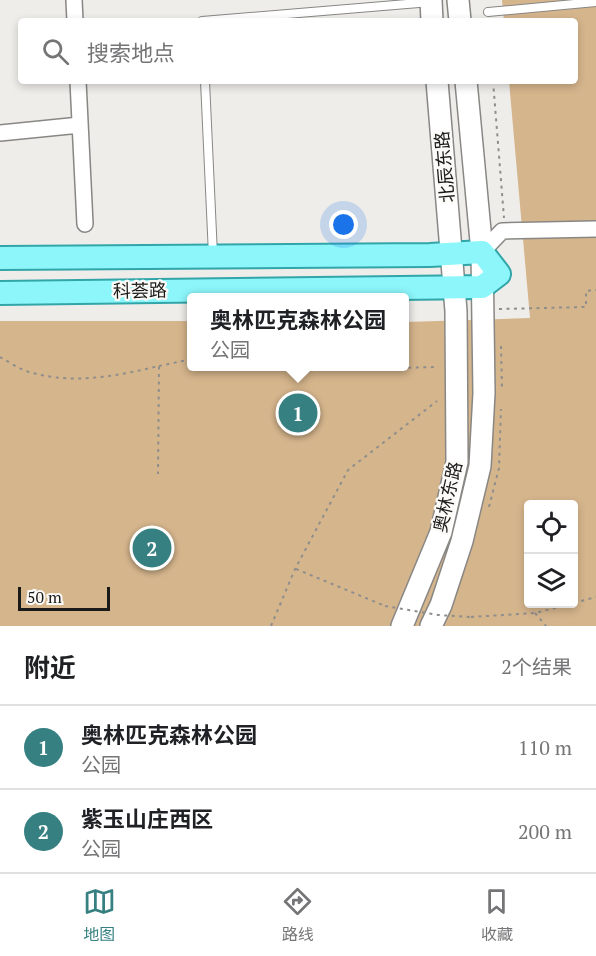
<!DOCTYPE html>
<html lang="zh">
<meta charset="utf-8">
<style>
:root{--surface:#fff;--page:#f6f6f6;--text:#202124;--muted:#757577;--line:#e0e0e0;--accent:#378082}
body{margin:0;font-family:"PT Serif","Noto Sans SC",serif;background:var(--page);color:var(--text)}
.controls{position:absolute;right:18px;bottom:18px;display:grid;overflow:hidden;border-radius:6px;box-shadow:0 3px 9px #0003}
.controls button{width:54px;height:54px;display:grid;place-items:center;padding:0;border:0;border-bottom:2px solid var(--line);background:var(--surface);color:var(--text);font:30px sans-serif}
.scale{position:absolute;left:18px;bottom:15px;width:92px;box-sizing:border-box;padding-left:6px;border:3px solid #1a1a19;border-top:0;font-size:16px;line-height:21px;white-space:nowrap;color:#1a1a19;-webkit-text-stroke:4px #fcfaf7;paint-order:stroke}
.you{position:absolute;left:344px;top:225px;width:21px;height:21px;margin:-15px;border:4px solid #fff;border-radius:50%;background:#1a73e8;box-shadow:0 0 0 9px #1a73e833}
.badge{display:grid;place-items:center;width:39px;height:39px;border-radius:50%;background:var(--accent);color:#fff;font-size:20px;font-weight:700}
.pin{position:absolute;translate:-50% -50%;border:3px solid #fff;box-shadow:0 2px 6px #0006}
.popup{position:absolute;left:187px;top:293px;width:222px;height:78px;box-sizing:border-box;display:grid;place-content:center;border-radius:6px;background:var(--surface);filter:drop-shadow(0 2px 4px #0005);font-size:20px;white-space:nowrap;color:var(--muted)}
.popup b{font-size:22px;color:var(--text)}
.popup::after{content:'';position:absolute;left:50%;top:100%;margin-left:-12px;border:12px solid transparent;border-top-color:var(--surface)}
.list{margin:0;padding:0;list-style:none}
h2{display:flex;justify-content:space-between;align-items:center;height:78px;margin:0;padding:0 24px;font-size:26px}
h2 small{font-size:20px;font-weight:400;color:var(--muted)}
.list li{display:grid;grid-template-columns:39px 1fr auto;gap:18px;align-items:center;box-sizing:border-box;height:84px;padding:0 24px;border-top:2px solid var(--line)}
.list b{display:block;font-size:22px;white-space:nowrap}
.list p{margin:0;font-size:20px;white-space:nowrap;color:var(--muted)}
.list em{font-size:20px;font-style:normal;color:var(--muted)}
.icon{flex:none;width:33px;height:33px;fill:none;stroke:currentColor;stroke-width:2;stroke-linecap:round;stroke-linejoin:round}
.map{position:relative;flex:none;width:596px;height:626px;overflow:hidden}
.search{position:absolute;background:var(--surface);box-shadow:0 3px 9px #0003;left:18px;right:18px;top:18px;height:66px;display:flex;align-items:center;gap:15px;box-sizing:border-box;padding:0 21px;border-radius:6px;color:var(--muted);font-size:22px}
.sheet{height:246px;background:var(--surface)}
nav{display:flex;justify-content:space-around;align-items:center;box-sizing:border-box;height:84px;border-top:2px solid var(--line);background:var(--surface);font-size:16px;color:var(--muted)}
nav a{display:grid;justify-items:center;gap:3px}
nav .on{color:var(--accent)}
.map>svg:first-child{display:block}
</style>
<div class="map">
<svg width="596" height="626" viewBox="0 0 596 626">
<rect width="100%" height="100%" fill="#efedea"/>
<path fill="#d5b58c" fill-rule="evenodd" d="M 502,0 L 596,0 L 596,626 L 0,626 L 0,321 L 191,321 L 192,366 L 404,366 L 405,322 L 530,318 L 509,81 L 575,81 L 575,21 L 504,21 ZM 528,505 L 574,505 L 574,604 L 528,604 Z"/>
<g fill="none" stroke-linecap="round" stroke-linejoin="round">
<g stroke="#898784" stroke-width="10">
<path id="service" d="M 488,12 L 596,2
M 202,21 L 431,2
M 205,81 L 213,255"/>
</g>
<g stroke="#898784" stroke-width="18">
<path id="minor" d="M 74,0 L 75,21
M 78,81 L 85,224
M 0,133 L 80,125
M 482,252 L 502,231 L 596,229"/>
</g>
<g stroke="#898784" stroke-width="24">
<path id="secondary" d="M 431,0 L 432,21
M 458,0 L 460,21
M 402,626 L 441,532 L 457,462 L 456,311 L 437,81
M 431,626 L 441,605 L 462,541 L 480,466 L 484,393 L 482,252 L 466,81"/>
</g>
<g stroke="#32a5a9" stroke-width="26">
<path id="primary" d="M 0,258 L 430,255 L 482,252 L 499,274 L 482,287 L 0,293"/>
</g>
<path stroke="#8f8e8c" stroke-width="2" stroke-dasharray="3 4.5" stroke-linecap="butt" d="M 493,81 L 504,218
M 499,309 L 586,307 L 586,291 L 596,290
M 501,346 L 502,388
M 0,357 C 9,362 19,369 29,372 C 73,385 117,376 159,366 L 158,474
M 159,366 L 192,359
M 266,366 L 314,370 L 436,367
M 489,507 L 499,468 L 501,409
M 296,569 L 385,606
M 574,603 L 596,597
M 535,613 L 546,626
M 471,617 L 535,613 L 571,604
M 271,626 L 295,569 L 348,470 L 437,401"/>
<use href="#service" stroke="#fff" stroke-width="8"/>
<use href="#minor" stroke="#fff" stroke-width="15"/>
<use href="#secondary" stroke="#fff" stroke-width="21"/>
<use href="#primary" stroke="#8cf6fa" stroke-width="22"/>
<path stroke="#8f8e8c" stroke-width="2" stroke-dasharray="3 4.5" stroke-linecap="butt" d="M 385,606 L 438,615 L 471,617"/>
</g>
<g text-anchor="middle" stroke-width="4.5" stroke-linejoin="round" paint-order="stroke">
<g font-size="18" fill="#1a1a19" stroke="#fcfaf7">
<text transform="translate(445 167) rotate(-95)" y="6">北辰东路</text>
<text transform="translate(140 291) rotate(-1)" y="6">科荟路</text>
<text transform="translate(448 497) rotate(-77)" y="6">奥林东路</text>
</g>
</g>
</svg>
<div class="controls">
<button><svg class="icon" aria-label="locate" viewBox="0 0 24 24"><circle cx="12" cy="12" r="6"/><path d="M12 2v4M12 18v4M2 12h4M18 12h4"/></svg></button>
<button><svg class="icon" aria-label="layers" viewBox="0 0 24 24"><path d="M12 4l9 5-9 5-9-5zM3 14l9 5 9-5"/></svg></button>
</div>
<div class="scale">50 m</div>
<div class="you"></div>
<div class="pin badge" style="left:298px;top:413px">1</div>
<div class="popup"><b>奥林匹克森林公园</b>公园</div>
<div class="pin badge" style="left:152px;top:548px">2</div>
<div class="search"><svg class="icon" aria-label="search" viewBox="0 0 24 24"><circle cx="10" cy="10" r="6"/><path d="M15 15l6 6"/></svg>搜索地点</div>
</div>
<section class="sheet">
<h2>附近<small>2个结果</small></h2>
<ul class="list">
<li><span class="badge">1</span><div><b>奥林匹克森林公园</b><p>公园</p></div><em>110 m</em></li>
<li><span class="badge">2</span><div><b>紫玉山庄西区</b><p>公园</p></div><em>200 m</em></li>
</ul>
</section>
<nav>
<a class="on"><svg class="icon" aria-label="map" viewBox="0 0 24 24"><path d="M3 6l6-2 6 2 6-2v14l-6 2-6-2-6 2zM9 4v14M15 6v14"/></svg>地图</a>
<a><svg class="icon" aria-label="directions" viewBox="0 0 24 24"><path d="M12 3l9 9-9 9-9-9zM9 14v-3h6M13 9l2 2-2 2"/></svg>路线</a>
<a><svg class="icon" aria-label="saved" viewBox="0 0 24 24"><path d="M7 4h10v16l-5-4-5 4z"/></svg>收藏</a>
</nav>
